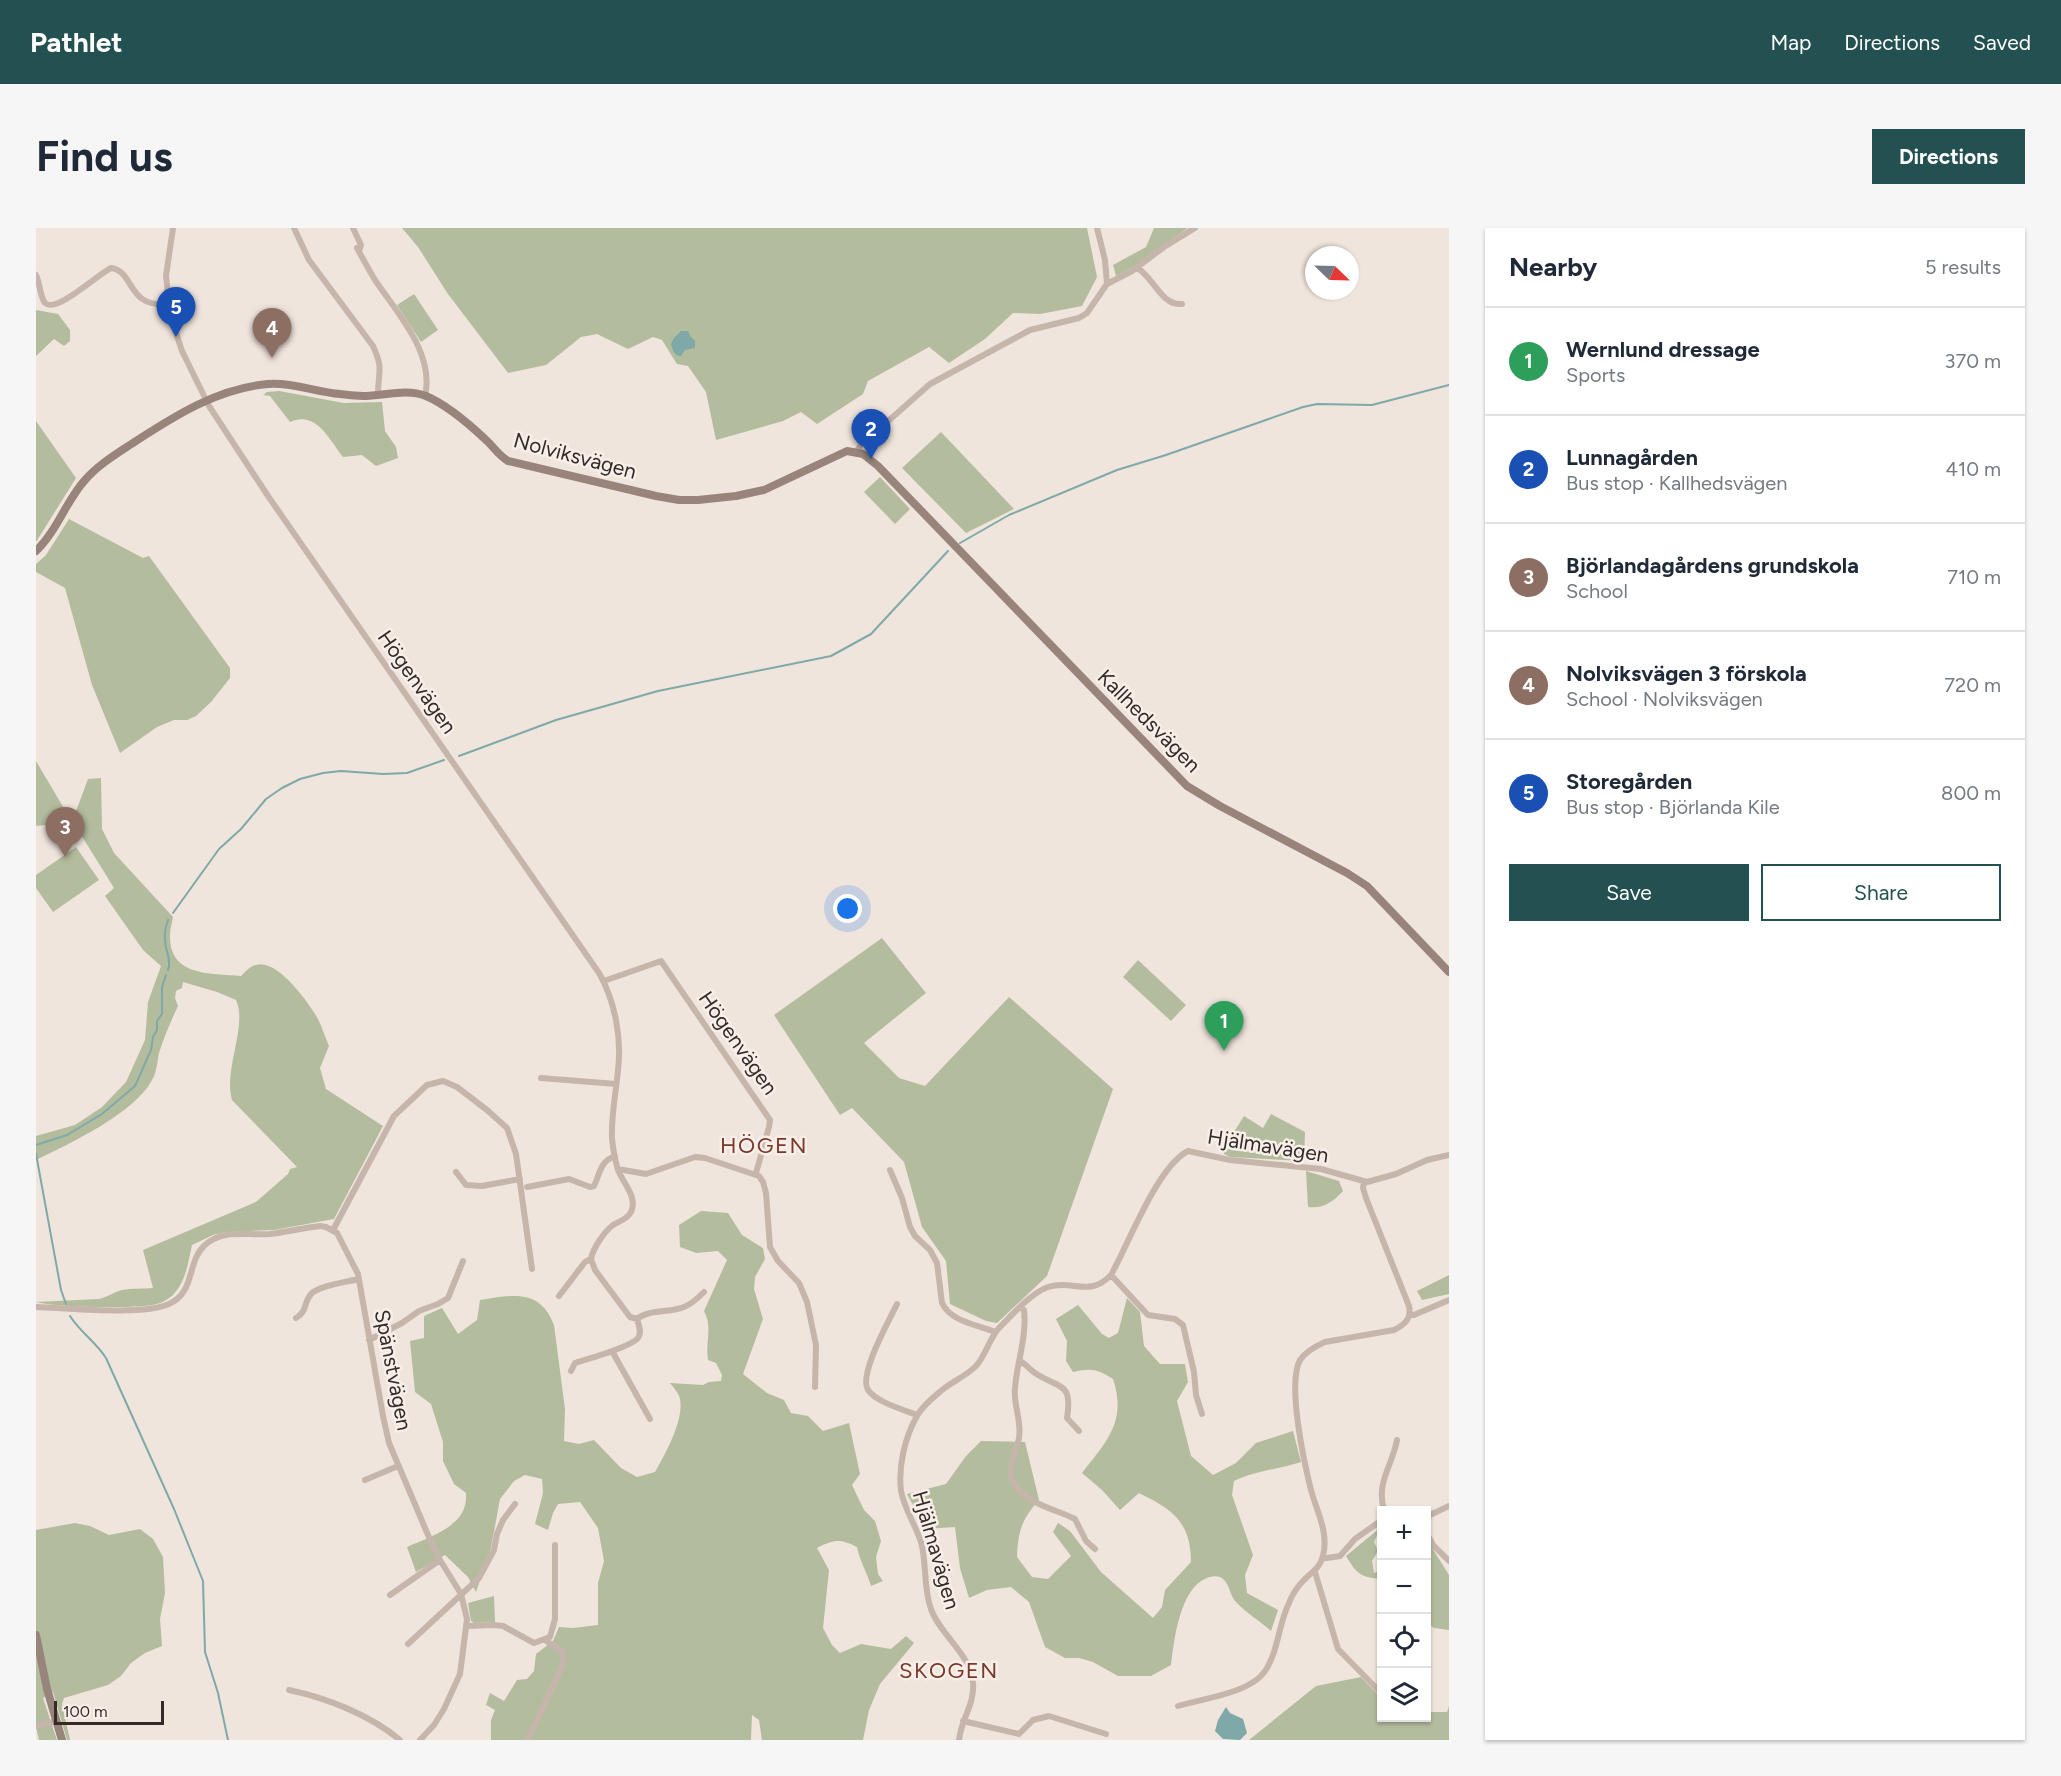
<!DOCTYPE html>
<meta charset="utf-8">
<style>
:root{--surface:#fff;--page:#f6f6f7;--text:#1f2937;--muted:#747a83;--line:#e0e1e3;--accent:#235151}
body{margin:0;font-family:Figtree,sans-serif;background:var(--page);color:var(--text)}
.controls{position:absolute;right:18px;bottom:18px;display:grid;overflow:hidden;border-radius:0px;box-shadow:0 2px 4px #0004}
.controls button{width:54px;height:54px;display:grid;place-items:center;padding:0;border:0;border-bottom:2px solid var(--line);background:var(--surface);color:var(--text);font:30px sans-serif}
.compass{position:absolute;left:1269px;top:18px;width:54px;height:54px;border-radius:50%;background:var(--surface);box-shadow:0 2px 4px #0004;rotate:113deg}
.scale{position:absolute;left:18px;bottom:15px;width:110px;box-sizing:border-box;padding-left:6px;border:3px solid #342b29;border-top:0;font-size:16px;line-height:21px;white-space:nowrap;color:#342b29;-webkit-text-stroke:4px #f7efe8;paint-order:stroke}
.you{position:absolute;left:812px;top:681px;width:21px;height:21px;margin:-15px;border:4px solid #fff;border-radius:50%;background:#1a73e8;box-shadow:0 0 0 9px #1a73e833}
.badge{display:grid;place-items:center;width:39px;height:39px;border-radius:50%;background:var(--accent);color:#fff;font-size:20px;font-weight:700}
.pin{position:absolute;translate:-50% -50px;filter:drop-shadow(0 2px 3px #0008)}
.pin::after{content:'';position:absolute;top:32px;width:21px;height:18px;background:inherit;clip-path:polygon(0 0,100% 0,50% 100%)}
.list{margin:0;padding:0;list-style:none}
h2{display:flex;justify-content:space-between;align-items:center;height:78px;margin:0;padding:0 24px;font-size:26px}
h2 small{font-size:20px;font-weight:400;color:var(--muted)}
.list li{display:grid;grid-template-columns:39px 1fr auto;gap:18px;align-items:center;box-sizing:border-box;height:108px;padding:0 24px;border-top:2px solid var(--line)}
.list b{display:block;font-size:22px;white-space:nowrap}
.list p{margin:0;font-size:20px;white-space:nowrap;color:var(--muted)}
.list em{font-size:20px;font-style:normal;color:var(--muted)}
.actions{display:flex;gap:12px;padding:18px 24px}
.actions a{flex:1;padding:14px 0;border:2px solid var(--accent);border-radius:0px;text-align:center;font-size:21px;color:var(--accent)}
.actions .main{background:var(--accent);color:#fff}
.icon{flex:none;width:33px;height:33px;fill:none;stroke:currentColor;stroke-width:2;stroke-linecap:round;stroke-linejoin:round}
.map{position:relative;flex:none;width:1413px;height:1512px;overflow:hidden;border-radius:0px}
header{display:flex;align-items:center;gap:36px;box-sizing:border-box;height:84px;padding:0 30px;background:var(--accent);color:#fff}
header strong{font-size:28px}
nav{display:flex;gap:33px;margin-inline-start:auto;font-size:21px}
.intro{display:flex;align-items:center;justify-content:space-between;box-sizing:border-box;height:144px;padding:0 36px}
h1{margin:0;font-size:42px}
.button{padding:15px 27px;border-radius:0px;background:var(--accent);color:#fff;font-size:21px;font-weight:700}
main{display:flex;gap:36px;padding:0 36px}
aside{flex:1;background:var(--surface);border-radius:0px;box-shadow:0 2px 4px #0004}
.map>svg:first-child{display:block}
</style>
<header>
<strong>Pathlet</strong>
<nav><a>Map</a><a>Directions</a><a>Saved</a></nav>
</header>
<div class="intro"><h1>Find us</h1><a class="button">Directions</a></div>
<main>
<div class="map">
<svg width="1413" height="1512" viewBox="0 0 1413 1512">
<rect width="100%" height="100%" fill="#efe5dd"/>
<path fill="#b4bc9e" d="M 366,0 L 1051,0 L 1061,49 L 1046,78 L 1004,86 L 977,85 L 949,111 L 913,135 L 893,119 L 832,153 L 827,166 L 781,196 L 765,184 L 747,193 L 680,212 L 670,164 L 652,138 L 641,136 L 626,112 L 617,109 L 592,121 L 561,106 L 545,109 L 510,137 L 472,145 L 412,66 L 382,19 Z
M 1118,0 L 1152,0 L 1099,38 L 1080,48 L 1077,37 L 1110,19 Z
M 378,66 L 402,102 L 385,114 L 361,77 Z
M 0,82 L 22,86 L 34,102 L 34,113 L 28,118 L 18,111 L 0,128 Z
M 243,163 L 308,175 L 346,174 L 349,203 L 360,219 L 362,230 L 340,238 L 326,227 L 307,229 C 293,211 280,182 254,194 L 234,168 L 227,167 L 231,164 Z
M 0,193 L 40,250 L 0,314 Z
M 905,204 L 978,281 L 930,305 L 866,240 Z
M 844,249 L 874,281 L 859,296 L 828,264 Z
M 33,291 L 107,330 L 113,328 L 194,440 L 194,450 L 175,474 L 160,488 L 151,492 L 138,492 L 121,499 L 84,525 L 56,457 L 29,360 L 0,344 L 0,336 L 10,327 Z
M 0,533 L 36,594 L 52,551 L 65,550 L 66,601 L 78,625 L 137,689 C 136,695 134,701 134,707 C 133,749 175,745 205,748 C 209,744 214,738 220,737 C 241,730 273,775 282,791 C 286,799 289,809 293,818 L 284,840 L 290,861 L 347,898 L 298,991 L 238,1002 L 190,1004 L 177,1007 L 156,1017 C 152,1035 150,1054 136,1068 C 133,1070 128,1074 124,1075 C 108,1082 16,1079 0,1074 L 63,1071 C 72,1069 78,1064 86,1062 C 96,1060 107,1061 117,1060 L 107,1022 L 220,974 L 252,946 L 254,941 L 261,939 L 196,872 C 187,842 212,798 200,772 L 181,764 L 147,754 L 146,760 L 140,763 L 139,770 L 142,778 C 135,793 128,809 123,825 C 121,834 121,844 116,852 C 99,885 33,916 0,932 L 0,908 L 39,897 L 66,879 L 90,854 L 109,812 L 112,774 L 125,738 L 107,722 L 69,668 L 78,660 L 37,594 L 0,598 Z
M 40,619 L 63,652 L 17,684 L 0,660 L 0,647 Z
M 846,710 L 890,765 L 828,815 L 863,850 L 889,858 L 973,769 L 1077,861 L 1011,1048 L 961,1095 L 950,1093 L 914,1076 L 910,1033 L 886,999 L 868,934 L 816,880 L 804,887 L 738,787 Z
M 1102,732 L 1150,777 L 1135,793 L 1087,749 Z
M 1235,886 L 1269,904 L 1268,933 L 1194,929 L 1188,926 L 1188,920 L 1208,888 L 1227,900 Z
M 1270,943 L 1303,953 L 1307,963 C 1297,974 1287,981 1272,979 Z
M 665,983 L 692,985 L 706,1007 L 727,1020 L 729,1031 L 719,1049 L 718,1061 L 727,1091 L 707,1146 L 731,1165 L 748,1172 L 755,1185 L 772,1188 L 787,1203 L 813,1195 L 824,1246 L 816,1257 L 828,1282 L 839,1293 L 845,1313 L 840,1329 L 842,1346 L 847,1353 L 835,1358 C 831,1344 824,1334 821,1319 C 804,1311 799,1311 781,1320 L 793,1342 L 787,1400 L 796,1417 L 804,1425 L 825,1416 L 855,1421 L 870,1408 L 878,1415 L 844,1456 L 833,1482 L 827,1512 L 726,1512 L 723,1492 L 716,1487 L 715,1512 L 455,1512 L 455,1492 L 459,1482 L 450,1477 L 454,1465 L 468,1473 L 481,1452 L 491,1451 L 498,1443 L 500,1426 L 517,1413 L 523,1399 L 537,1400 L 562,1397 L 562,1355 L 568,1333 L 562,1300 L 544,1274 L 522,1276 L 517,1285 L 512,1302 L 499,1296 L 507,1265 L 506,1251 L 489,1247 L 478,1253 L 464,1271 L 455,1320 L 440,1364 L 432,1349 L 409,1327 L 380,1344 L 371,1319 C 395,1308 433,1298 430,1265 L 418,1256 L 407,1233 L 407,1214 L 395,1176 L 379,1164 L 374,1113 L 388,1110 L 388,1088 L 406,1080 L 422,1106 L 441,1092 L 444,1072 C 476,1067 504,1060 518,1097 L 529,1181 L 528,1213 L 543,1216 L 558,1212 L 585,1240 L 601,1249 L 619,1244 C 629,1226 648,1193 644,1171 C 643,1166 638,1160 634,1155 L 667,1157 L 673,1154 L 685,1153 L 686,1147 L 680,1135 L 672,1132 C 669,1114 677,1099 668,1083 L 691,1032 L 682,1023 L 660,1025 L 644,1019 L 643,997 Z
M 1413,1047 L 1413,1066 L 1386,1072 L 1381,1063 Z
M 1091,1070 L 1104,1084 L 1108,1118 L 1124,1136 L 1149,1136 L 1152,1154 L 1141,1173 L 1155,1228 L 1177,1247 L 1200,1235 L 1220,1215 L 1257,1203 L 1265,1234 C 1243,1241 1218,1243 1198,1253 L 1196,1267 L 1217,1327 L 1209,1347 L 1211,1365 L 1242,1382 L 1235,1403 C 1224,1393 1209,1384 1199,1373 C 1194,1367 1194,1358 1188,1352 C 1184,1347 1176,1348 1171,1350 C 1144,1360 1138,1412 1135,1437 L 1115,1448 L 1082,1448 L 1057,1434 L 1043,1430 L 1029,1430 L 1009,1419 L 993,1374 L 975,1359 L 951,1362 L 933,1370 L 924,1340 L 919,1299 L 890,1301 L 871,1266 L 910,1256 L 930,1228 L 945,1213 L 989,1214 L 1003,1272 C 986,1291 982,1303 981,1329 L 996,1349 L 1012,1351 L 1035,1328 L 1017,1304 L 1022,1295 L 1034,1303 L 1065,1344 L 1117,1390 L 1126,1379 L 1129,1362 L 1155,1334 C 1155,1294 1136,1281 1103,1265 L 1084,1282 L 1066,1262 L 1046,1245 C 1071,1213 1091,1193 1077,1151 C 1061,1141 1056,1140 1037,1144 L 1030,1133 L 1031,1113 L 1020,1091 L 1042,1077 L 1066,1106 L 1073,1110 L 1082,1105 Z
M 39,1295 L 54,1298 L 73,1307 L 104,1301 L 117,1311 L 127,1329 L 129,1365 L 124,1391 L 126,1418 L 109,1425 L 95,1435 L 85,1448 L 72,1457 L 28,1470 L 26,1476 L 34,1512 L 31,1512 L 17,1464 L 7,1470 L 21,1512 L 3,1512 L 0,1499 L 0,1302 Z
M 1345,1299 L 1338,1314 L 1342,1323 L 1336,1333 L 1338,1345 L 1345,1342 L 1345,1351 C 1324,1349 1321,1346 1310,1328 Z
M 1390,1310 L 1413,1347 L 1413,1416 L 1413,1402 L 1398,1400 L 1391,1395 Z
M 458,1368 L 459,1394 L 438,1395 L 435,1393 L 432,1375 Z
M 1325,1449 L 1345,1470 L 1346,1490 L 1390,1490 L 1391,1484 L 1411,1484 L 1413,1478 L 1413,1512 L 1213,1512 L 1280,1458 Z"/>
<path fill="#7fa9a8" d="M 645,103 L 652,103 L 654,108 L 659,113 L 659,120 L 649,122 L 645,128 C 638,128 637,122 635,116 L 638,110 Z
M 1190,1479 L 1194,1485 L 1207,1491 L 1211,1505 L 1204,1512 L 1187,1511 L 1179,1503 L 1182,1492 Z"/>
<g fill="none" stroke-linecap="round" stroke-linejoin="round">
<path stroke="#7fa9a8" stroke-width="2" d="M 924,315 L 973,287 L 1081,242 L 1130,227 L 1267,179 L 1281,176 L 1336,177 L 1413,157
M 423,528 L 520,492 L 622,463 L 795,428 L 835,406 L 912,323
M 137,685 L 183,621 L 205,601 L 230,571 L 246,560 L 264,551 L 287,545 L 305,543 L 347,546 L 371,545 L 408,532
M 132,742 C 136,733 129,722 129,712 C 128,705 130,698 132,692
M 0,917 L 31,907 L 66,886 L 99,858 L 115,822 L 117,809 L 121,802 L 121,793 L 126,786 L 126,759 L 130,747
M 0,926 L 25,1062 L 30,1076
M 34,1088 C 44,1104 60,1114 70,1130 L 138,1281 L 167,1353 L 169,1424 L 182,1465 L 192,1512"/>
<path stroke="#c6b5aa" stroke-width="6" d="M 137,0 L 130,48 L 135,90 L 146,123 L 173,178 L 232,268 L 563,745 C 579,773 586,810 582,842 C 580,865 575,887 576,910 C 577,921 579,932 582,942 C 587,955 602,969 595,984 C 591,992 583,993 577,997 C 568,1004 557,1020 555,1031 L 559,1042 L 594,1089 L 601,1091 C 603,1097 606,1105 602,1110 C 595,1119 551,1131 539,1135 L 535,1143
M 258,0 L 273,32 L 337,118 C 348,142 342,143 342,166
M 317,0 L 325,17 L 323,23
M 1061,0 L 1069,32 L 1071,56
M 321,20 C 327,31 333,42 339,52 C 361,85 399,125 389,168
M 1101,40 C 1117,48 1125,78 1146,76
M 0,47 C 4,55 4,69 9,75 C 20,86 62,46 75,40 C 99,43 90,80 132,76
M 821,223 L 827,213 L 850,195 L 894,156 L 994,102 L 1043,90 L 1051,85 L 1071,56 L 1096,43 L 1128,19 L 1159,0
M 568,753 L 625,733 L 734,892 L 733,899 L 720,945
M 505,850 L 580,856
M 582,941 L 610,946 L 659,929 L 669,930 L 723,948 L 727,954 L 730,965 L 734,1019 L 742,1033 L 763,1055 L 771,1074 L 780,1117 L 779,1159
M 854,942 L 866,970 L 874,999 L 879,1008 L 894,1022 L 901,1035 L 906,1075 C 915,1094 942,1097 959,1104
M 420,944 L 430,957 L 446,958 L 484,951
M 491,959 L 533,951 L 554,959 L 558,958 C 564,946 564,933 579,928
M 297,1002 L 358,888 L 391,857 L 407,853 L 421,859 L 451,882 L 471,900 L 480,926 L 496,1041
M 1075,1047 L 1112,1087 L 1139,1091 L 1147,1097 L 1158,1144 L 1160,1167 L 1166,1186
M 523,1068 L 549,1034 L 555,1031
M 861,1076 C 854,1091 822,1147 832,1162 C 840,1174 868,1182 881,1187
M 0,1079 C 32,1080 106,1088 133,1076 C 159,1065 151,1034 168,1018 C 186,1000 211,1008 234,1006 C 250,1004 267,1000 284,998 L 290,999 L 301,1005 L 322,1046 L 347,1188 L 353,1215 L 392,1307 L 404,1332 L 425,1366 L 431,1391 L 424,1446 L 408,1481 L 398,1497 L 384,1512
M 985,1080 L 988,1082 C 991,1109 981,1134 979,1160 C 977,1176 986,1193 983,1210 C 981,1223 969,1241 977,1254 C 991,1277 1017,1280 1039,1291 L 1050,1313 L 1059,1321
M 1373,1087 L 1378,1087 L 1413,1072
M 260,1090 C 272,1083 267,1075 275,1066 C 282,1058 311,1054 322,1051
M 601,1091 C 613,1081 634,1085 648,1079 C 656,1076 662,1070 668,1064
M 333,1112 L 366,1095 L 383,1083 L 402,1076 L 412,1070 L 427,1033
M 576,1123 L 614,1191
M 984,1133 C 990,1136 993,1141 999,1145 C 1023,1161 1037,1153 1031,1190 L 1043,1203
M 329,1252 L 362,1238
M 1348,1282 C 1340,1254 1356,1239 1361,1212
M 1390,1289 L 1413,1278
M 1390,1304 L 1397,1317 L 1413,1333
M 1287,1329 L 1291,1330 L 1304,1328 L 1319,1311 L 1346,1292
M 1279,1344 L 1302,1421 L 1346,1466
M 354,1367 L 404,1332
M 431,1398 L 458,1397 L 467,1398 L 498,1415 L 514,1409 L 519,1391 L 519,1317
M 372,1416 L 443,1350 L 458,1322 L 461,1306 L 467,1292 L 479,1276
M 253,1462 C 291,1470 334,1487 364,1512
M 1142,1478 C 1165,1471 1215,1465 1229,1443 C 1232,1439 1235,1432 1237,1427 C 1243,1410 1245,1391 1253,1375 C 1256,1367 1262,1358 1268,1352 C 1276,1343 1283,1342 1287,1328 C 1293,1305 1281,1284 1275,1262 C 1268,1234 1251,1156 1264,1132 C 1270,1123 1280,1118 1289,1114 L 1358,1102 C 1368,1097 1376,1091 1373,1078 L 1330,970 L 1327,960 L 1328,954
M 927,1493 L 983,1506 L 997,1492 L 1013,1488 L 1070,1506
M 0,1498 L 21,1493
M 492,1512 L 528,1434 L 527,1424 L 509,1412
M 923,1512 C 925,1492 939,1475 937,1455 C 935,1426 904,1407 895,1381 C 887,1360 891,1335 885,1314 C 879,1296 868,1280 865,1263 C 862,1238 869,1209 881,1188 C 886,1178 898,1169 906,1162 C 917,1153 930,1148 940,1138 C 950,1127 953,1111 963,1100 C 976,1087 995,1065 1012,1059 C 1037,1051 1053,1070 1075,1047 C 1093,1015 1121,939 1152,923 L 1194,932 L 1285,941 L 1331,954 L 1360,946 L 1391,932 L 1413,927"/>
<path stroke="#99847c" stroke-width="8" d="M 0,323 C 21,303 30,273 49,252 C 63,236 82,225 100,213 C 140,187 183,160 232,156 C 256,154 280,164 304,166 C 312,167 319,168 327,168 C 348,168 370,160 390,168 C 411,177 432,195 449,211 C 457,218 462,227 472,233 L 620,268 L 643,272 L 662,272 L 700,268 L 728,262 L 811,223 L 827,226 L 842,238 L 1151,558 L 1184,578 L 1311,645 L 1331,658 L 1413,744
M 0,1407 L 11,1461 L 26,1512"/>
</g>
<g text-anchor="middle" stroke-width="5" stroke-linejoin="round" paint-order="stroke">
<g font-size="21" fill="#342b29" stroke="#f7efe8">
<text transform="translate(539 228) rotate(15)" y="7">Nolviksvägen</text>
<text transform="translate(381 454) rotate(55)" y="7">Högenvägen</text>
<text transform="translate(1113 493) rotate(45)" y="7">Kallhedsvägen</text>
<text transform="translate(702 815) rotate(55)" y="7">Högenvägen</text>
<text transform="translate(1232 918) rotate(9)" y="7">Hjälmavägen</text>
<text transform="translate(357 1142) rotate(79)" y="7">Spänstvägen</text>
<text transform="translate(900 1322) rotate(74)" y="7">Hjälmavägen</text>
</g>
<g font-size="22" letter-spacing="1.5" fill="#7a382b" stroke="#f7efe8">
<text x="728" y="925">HÖGEN</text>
<text x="913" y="1450">SKOGEN</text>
</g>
</g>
</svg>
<div class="controls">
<button>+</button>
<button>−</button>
<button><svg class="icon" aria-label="locate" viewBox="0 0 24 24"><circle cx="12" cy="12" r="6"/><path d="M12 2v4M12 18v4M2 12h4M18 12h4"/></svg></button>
<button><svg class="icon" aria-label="layers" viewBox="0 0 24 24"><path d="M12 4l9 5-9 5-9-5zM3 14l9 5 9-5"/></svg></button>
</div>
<svg class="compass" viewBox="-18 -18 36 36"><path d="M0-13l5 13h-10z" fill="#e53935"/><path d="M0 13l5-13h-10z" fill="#747a83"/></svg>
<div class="scale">100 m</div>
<div class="you"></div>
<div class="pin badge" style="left:1188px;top:823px;background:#2e9e5b">1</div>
<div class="pin badge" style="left:835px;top:231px;background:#1a4fb4">2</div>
<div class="pin badge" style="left:29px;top:629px;background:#8d6e63">3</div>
<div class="pin badge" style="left:236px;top:130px;background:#8d6e63">4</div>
<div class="pin badge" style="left:140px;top:109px;background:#1a4fb4">5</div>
</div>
<aside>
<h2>Nearby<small>5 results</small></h2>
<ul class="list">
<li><span class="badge" style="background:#2e9e5b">1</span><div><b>Wernlund dressage</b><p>Sports</p></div><em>370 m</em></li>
<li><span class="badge" style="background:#1a4fb4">2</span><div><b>Lunnagården</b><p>Bus stop · Kallhedsvägen</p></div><em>410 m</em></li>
<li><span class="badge" style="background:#8d6e63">3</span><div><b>Björlandagårdens grundskola</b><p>School</p></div><em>710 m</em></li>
<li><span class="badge" style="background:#8d6e63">4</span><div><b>Nolviksvägen 3 förskola</b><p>School · Nolviksvägen</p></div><em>720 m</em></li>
<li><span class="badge" style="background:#1a4fb4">5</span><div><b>Storegården</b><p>Bus stop · Björlanda Kile</p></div><em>800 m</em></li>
</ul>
<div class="actions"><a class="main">Save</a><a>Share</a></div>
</aside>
</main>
